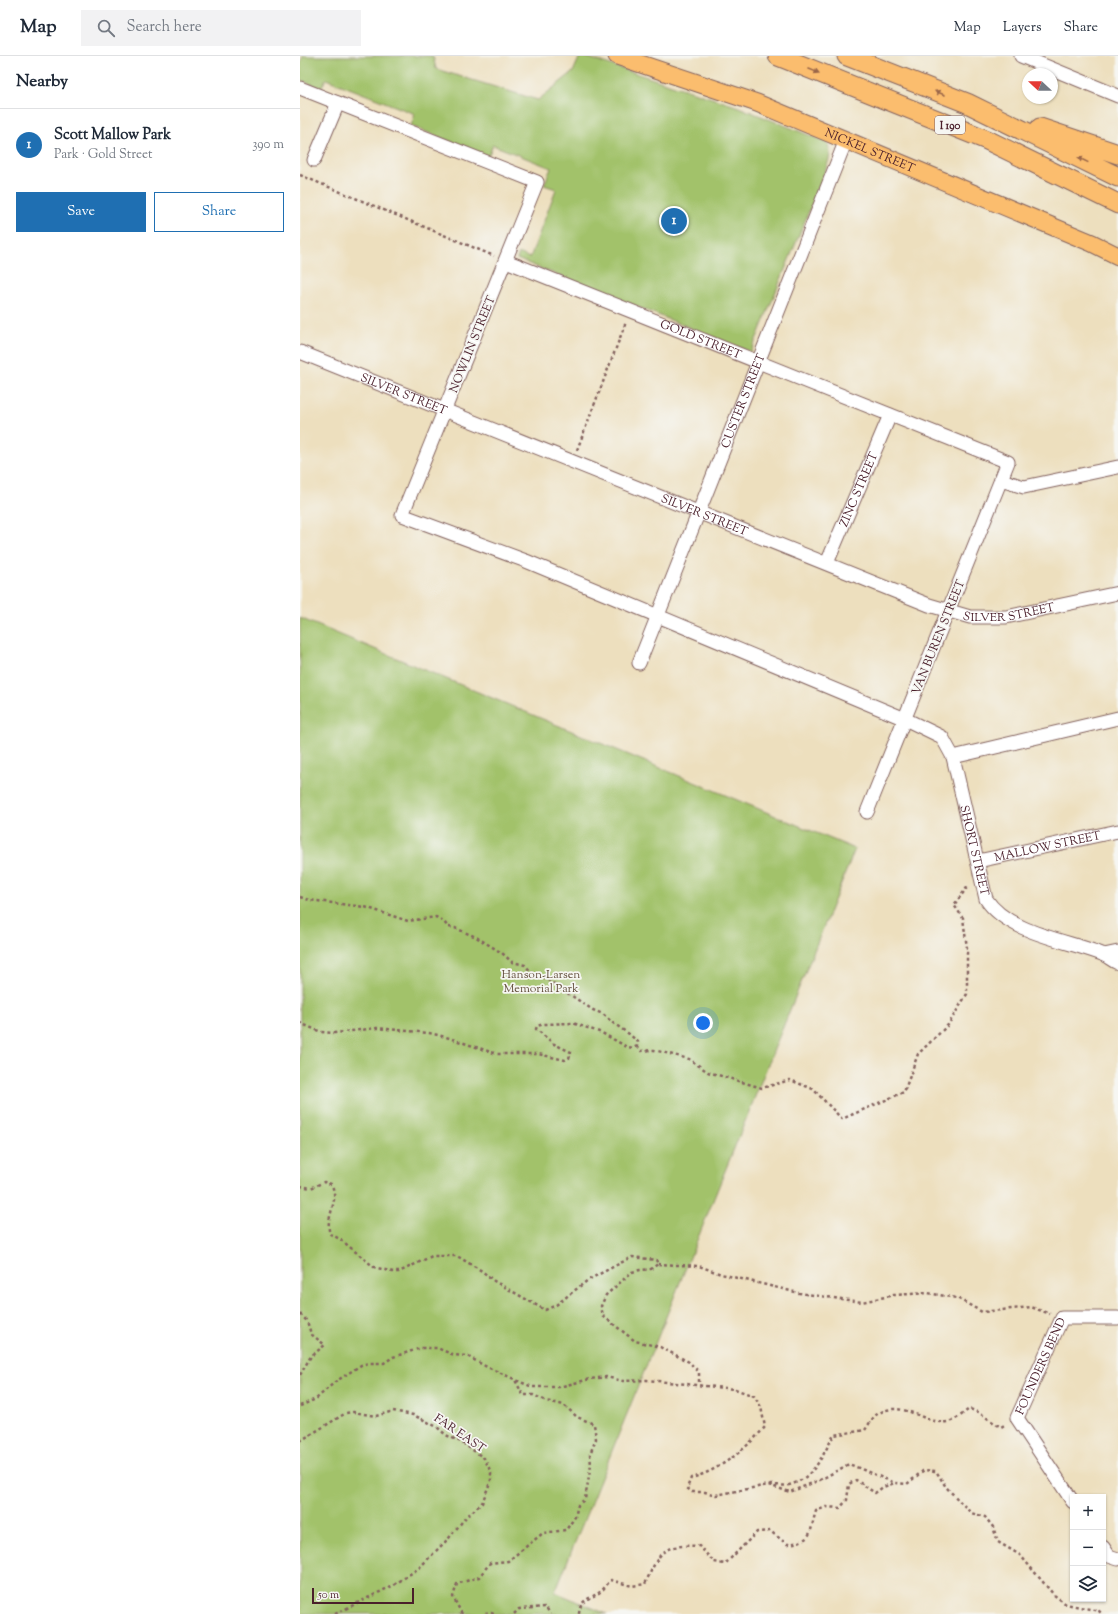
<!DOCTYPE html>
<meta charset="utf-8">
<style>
:root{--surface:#fff;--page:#f2f2f3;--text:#1f2937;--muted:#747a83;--line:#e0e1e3;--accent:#1f6fb2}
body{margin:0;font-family:"Sorts Mill Goudy",serif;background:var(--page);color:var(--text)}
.controls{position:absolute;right:12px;bottom:12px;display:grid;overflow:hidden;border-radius:0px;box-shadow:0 1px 3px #0004}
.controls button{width:36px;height:36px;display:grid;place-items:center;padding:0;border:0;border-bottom:1px solid var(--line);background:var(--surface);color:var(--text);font:20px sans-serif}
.compass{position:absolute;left:722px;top:12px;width:36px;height:36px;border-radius:50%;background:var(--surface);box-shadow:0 1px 3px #0004;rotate:292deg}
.scale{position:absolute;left:12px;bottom:10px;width:102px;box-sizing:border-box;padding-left:4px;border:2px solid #4a1f2b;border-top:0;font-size:11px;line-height:14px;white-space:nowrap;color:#4a1f2b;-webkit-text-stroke:3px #f6f6f2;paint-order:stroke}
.you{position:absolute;left:403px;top:967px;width:14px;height:14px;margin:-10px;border:3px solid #fff;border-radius:50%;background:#1a73e8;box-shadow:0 0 0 6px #1a73e833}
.badge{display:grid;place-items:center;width:26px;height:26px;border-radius:50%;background:var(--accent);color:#fff;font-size:13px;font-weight:700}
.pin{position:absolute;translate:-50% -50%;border:2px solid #fff;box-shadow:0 1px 4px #0006}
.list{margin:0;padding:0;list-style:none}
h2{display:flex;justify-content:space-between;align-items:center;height:52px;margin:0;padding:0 16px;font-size:17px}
h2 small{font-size:13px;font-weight:400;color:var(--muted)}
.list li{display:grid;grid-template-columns:26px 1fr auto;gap:12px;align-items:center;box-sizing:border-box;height:72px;padding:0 16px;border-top:1px solid var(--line)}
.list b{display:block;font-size:15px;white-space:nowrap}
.list p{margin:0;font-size:13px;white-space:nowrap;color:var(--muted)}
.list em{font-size:13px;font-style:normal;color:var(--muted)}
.actions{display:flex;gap:8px;padding:12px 16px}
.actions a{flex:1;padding:9px 0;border:1px solid var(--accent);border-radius:0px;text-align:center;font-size:14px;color:var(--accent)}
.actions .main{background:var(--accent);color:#fff}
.icon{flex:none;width:22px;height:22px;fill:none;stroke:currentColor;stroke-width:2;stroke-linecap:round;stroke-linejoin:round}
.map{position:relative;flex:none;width:818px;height:1558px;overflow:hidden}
header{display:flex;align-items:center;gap:24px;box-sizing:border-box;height:56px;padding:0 20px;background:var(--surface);border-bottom:1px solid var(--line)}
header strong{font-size:19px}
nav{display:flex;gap:22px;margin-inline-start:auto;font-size:14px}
.search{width:280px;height:36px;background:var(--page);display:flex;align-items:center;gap:10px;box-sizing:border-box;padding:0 14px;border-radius:0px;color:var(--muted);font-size:15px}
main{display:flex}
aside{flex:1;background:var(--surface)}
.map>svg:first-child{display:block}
</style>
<header>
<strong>Map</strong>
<div class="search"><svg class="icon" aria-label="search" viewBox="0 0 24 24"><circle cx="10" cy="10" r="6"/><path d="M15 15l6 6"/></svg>Search here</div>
<nav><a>Map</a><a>Layers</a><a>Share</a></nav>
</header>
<main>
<aside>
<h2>Nearby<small></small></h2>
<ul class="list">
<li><span class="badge">1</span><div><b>Scott Mallow Park</b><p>Park · Gold Street</p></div><em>390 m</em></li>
</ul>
<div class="actions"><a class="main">Save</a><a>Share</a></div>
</aside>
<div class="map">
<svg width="818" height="1558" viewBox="0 0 818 1558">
<rect width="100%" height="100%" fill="#f6f6f2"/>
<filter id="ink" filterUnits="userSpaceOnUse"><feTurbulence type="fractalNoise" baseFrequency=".025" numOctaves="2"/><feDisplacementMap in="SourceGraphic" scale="8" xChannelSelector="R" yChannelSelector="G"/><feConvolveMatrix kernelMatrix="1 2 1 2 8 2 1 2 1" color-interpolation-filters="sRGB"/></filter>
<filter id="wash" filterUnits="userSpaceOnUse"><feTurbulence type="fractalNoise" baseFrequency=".012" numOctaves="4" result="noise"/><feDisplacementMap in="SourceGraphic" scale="16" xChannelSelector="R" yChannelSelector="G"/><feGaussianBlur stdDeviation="0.9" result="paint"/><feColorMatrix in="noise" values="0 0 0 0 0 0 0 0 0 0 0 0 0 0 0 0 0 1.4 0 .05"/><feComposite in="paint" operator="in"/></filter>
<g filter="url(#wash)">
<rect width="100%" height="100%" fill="#eddfbe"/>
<path fill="#a2c26a" stroke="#76704a" d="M 3,0 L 133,0 L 136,13 L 238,44 L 273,16 L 280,0 L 283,0 L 436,50 L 526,86 C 535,96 526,110 523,121 L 451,296 L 217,203 L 219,197 L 230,202 L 256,133 L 244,129 L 251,112 L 193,89 L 188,100 L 111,70 L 115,58 L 26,23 L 21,32 L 0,24 L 0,8 Z
M 0,562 L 555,793 L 255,1536 L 307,1558 L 0,1558 Z"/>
</g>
<g filter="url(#ink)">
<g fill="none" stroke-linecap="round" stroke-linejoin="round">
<g stroke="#83625e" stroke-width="15">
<g id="minor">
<path d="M 721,0 L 818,40"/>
<path id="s1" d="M 0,32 L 237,126 L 102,459 L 226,505 L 605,663 L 642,681 L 653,701 L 686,843 C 708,877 766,884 802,898 C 808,900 812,905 818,907"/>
<path d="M 14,104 L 38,47"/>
<path id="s2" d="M 206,205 L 708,406 L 567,756"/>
<path id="s3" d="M 0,296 L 629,549 L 670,561 L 706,561 L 818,537"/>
<path d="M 701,424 L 724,431 L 818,411"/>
<path id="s4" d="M 527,507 L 590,359"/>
<path id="s5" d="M 339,607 L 546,84"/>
<path d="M 653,701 L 818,662"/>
<path id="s6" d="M 678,805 L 818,775"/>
<path d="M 804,899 L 818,896"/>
<path id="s7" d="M 773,1446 L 717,1362 L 762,1262 L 818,1262"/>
<path d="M 803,1491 L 809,1500 L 818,1503"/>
</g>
</g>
<g stroke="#83625e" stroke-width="19">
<g id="major">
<path id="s8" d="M 317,0 L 457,47 L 792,187 L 818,200"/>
</g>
</g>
<g stroke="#83625e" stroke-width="21">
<path id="highway" d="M 478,0 L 687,84 L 818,148
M 547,0 L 667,47 L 818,121
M 740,72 L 818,98"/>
</g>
<path stroke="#83625e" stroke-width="2.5" stroke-dasharray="3 3" stroke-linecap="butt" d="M 0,119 L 194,200
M 277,394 L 326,266
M 0,841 L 9,844 L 65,851 L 108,865 L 136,861 L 144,866 L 148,871 L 155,872 L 176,881 L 202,897 L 212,906 L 225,909 L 232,917 L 245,922 L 293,954 L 303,958 L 313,967 L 329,978 L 338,986 L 337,990 L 333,992 L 327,991 L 302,977 L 273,967 L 244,968 L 237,970 L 236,973 L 254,988 L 271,996 L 269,1002 L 265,1004 L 238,998 L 197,998 L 146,981 L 129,977 L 77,972 L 35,977 L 21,976 L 0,967
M 337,990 L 341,995 L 354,994 L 389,1003 L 408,1016 L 462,1032 L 490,1024 L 513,1033 L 542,1063 L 604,1036 L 618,998 L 648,969 L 667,938 L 667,892 L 663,862 L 654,849 L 669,829
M 0,1130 L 11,1132 L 24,1126 L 31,1128 C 41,1145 24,1161 30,1178 L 40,1183 L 74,1211 L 93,1216 L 99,1216 L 132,1200 L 157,1200 L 182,1215 L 194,1225 L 245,1254 L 256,1249 L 288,1224 L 332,1201 L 356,1204 L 358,1208 L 351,1213 L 340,1214 L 332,1216 L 306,1239 L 301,1250 L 303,1260 L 335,1285 L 360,1291 L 389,1306 L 399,1316 L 399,1329
M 358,1208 L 399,1210 L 421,1218 L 499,1237 L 562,1246 L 594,1239 L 628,1237 L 657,1242 L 682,1256 L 731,1251 L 750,1258
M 0,1258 L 7,1265 L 11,1278 L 25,1289 L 11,1300 L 0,1319
M 0,1350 L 16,1343 L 35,1326 L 61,1309 L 69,1307 L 84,1307 L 93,1301 L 121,1292 L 137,1292 L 154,1299 L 167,1300 L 185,1310 L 232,1331 L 259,1331 L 290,1323 L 306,1321 L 323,1325 L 347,1324 L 435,1333 L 454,1340 L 461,1351 L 465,1371 C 446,1393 419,1415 391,1422 L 387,1432 L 392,1436 L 405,1436 L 416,1439 L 468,1429 L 490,1436 L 520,1424 L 549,1408 L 595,1427 L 607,1428 L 624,1414 L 636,1415 L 646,1431 L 671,1457 L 685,1461 L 693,1471 L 698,1486 L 720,1499 L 754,1539 L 766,1548 L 799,1555 L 802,1558
M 0,1385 L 46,1357 L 53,1356 L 76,1360 L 93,1355 L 113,1359 L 124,1364 L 137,1371 L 146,1379 L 161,1386 L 184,1402 L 191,1416 L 191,1424 L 182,1447 L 166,1461 L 149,1482 L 119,1512 L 94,1529 L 35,1558
M 470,1429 C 476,1429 484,1430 489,1429 C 514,1423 523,1398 534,1379 L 565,1374 C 568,1370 572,1362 576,1359 C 604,1340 627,1373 651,1365 C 657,1363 664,1357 669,1353 C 681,1356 690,1365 701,1371 L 706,1368
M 162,1558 L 153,1541 L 157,1528 L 179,1521 L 190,1507 L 208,1505 L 243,1477 L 266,1474 L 275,1461 L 278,1449 L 285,1443 L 291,1409 L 290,1398 L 296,1383 L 294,1368 L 277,1361 L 264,1349 L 246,1345 L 233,1339 L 223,1339 L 215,1324
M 185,1558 L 191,1557 L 194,1558
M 214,1558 L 219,1553 L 246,1551 L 250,1558
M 279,1558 C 280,1542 291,1543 300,1536 C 304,1533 307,1528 311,1524 L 332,1530 L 345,1528 C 360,1496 361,1488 399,1490 L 414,1506 L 425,1508 L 457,1476 L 470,1475 L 487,1488 C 514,1485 509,1477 516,1455 L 526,1451 L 540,1452 L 547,1444 L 549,1428 L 556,1424 L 575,1437 L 583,1431 L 595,1427"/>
<use href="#minor" stroke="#fff" stroke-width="13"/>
<use href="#major" stroke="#fbbd6e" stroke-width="17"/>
<use href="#highway" stroke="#fbbd6e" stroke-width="19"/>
</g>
<defs><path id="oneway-solid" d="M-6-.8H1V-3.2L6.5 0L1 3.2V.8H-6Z"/></defs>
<g fill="#9a6649">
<use href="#oneway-solid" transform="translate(514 15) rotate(22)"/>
<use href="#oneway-solid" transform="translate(640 37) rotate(-159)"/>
<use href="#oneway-solid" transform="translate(783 104) rotate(-154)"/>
</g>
</g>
<g text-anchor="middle" stroke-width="3.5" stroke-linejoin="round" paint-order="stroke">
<rect fill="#f6f6f2" stroke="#7e6067" stroke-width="1" x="635" y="60" width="30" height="18" rx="3"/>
<g font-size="11" font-weight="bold" fill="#4a1f2b">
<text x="650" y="73">I 190</text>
</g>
<g font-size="12" fill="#4a1f2b" stroke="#f6f6f2">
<text dy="4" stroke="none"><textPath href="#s8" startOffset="270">NICKEL STREET</textPath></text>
<text dy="4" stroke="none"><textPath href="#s2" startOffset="210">GOLD STREET</textPath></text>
<text transform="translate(172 288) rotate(-68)" y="4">NOWLIN STREET</text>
<text dy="4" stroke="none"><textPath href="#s3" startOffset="112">SILVER STREET</textPath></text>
<text dy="4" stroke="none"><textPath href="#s5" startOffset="282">CUSTER STREET</textPath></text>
<text dy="4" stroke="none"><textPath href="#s4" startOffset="80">ZINC STREET</textPath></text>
<text dy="4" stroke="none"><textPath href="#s3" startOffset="436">SILVER STREET</textPath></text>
<text dy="4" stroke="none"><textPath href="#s3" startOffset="760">SILVER STREET</textPath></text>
<text transform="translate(638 581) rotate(-68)" y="4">VAN BUREN STREET</text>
<text dy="4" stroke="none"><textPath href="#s6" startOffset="71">MALLOW STREET</textPath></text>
<text dy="4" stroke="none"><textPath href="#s1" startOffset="1317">SHORT STREET</textPath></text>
<text dy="4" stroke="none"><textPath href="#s7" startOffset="158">FOUNDERS BEND</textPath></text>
<text transform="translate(160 1377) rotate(34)" y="4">FAR EAST</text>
</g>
<g font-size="12" fill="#64503e" stroke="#f6f6f2">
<text x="241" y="922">Hanson-Larsen<tspan x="241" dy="14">Memorial Park</tspan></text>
</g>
</g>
</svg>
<div class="controls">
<button>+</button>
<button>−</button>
<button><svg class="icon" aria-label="layers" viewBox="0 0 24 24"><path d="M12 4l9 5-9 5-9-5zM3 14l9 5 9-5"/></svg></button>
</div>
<svg class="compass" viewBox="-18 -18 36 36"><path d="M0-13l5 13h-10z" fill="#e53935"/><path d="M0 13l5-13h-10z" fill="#747a83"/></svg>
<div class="scale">50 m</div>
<div class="you"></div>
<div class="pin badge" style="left:374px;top:165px">1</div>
</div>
</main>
